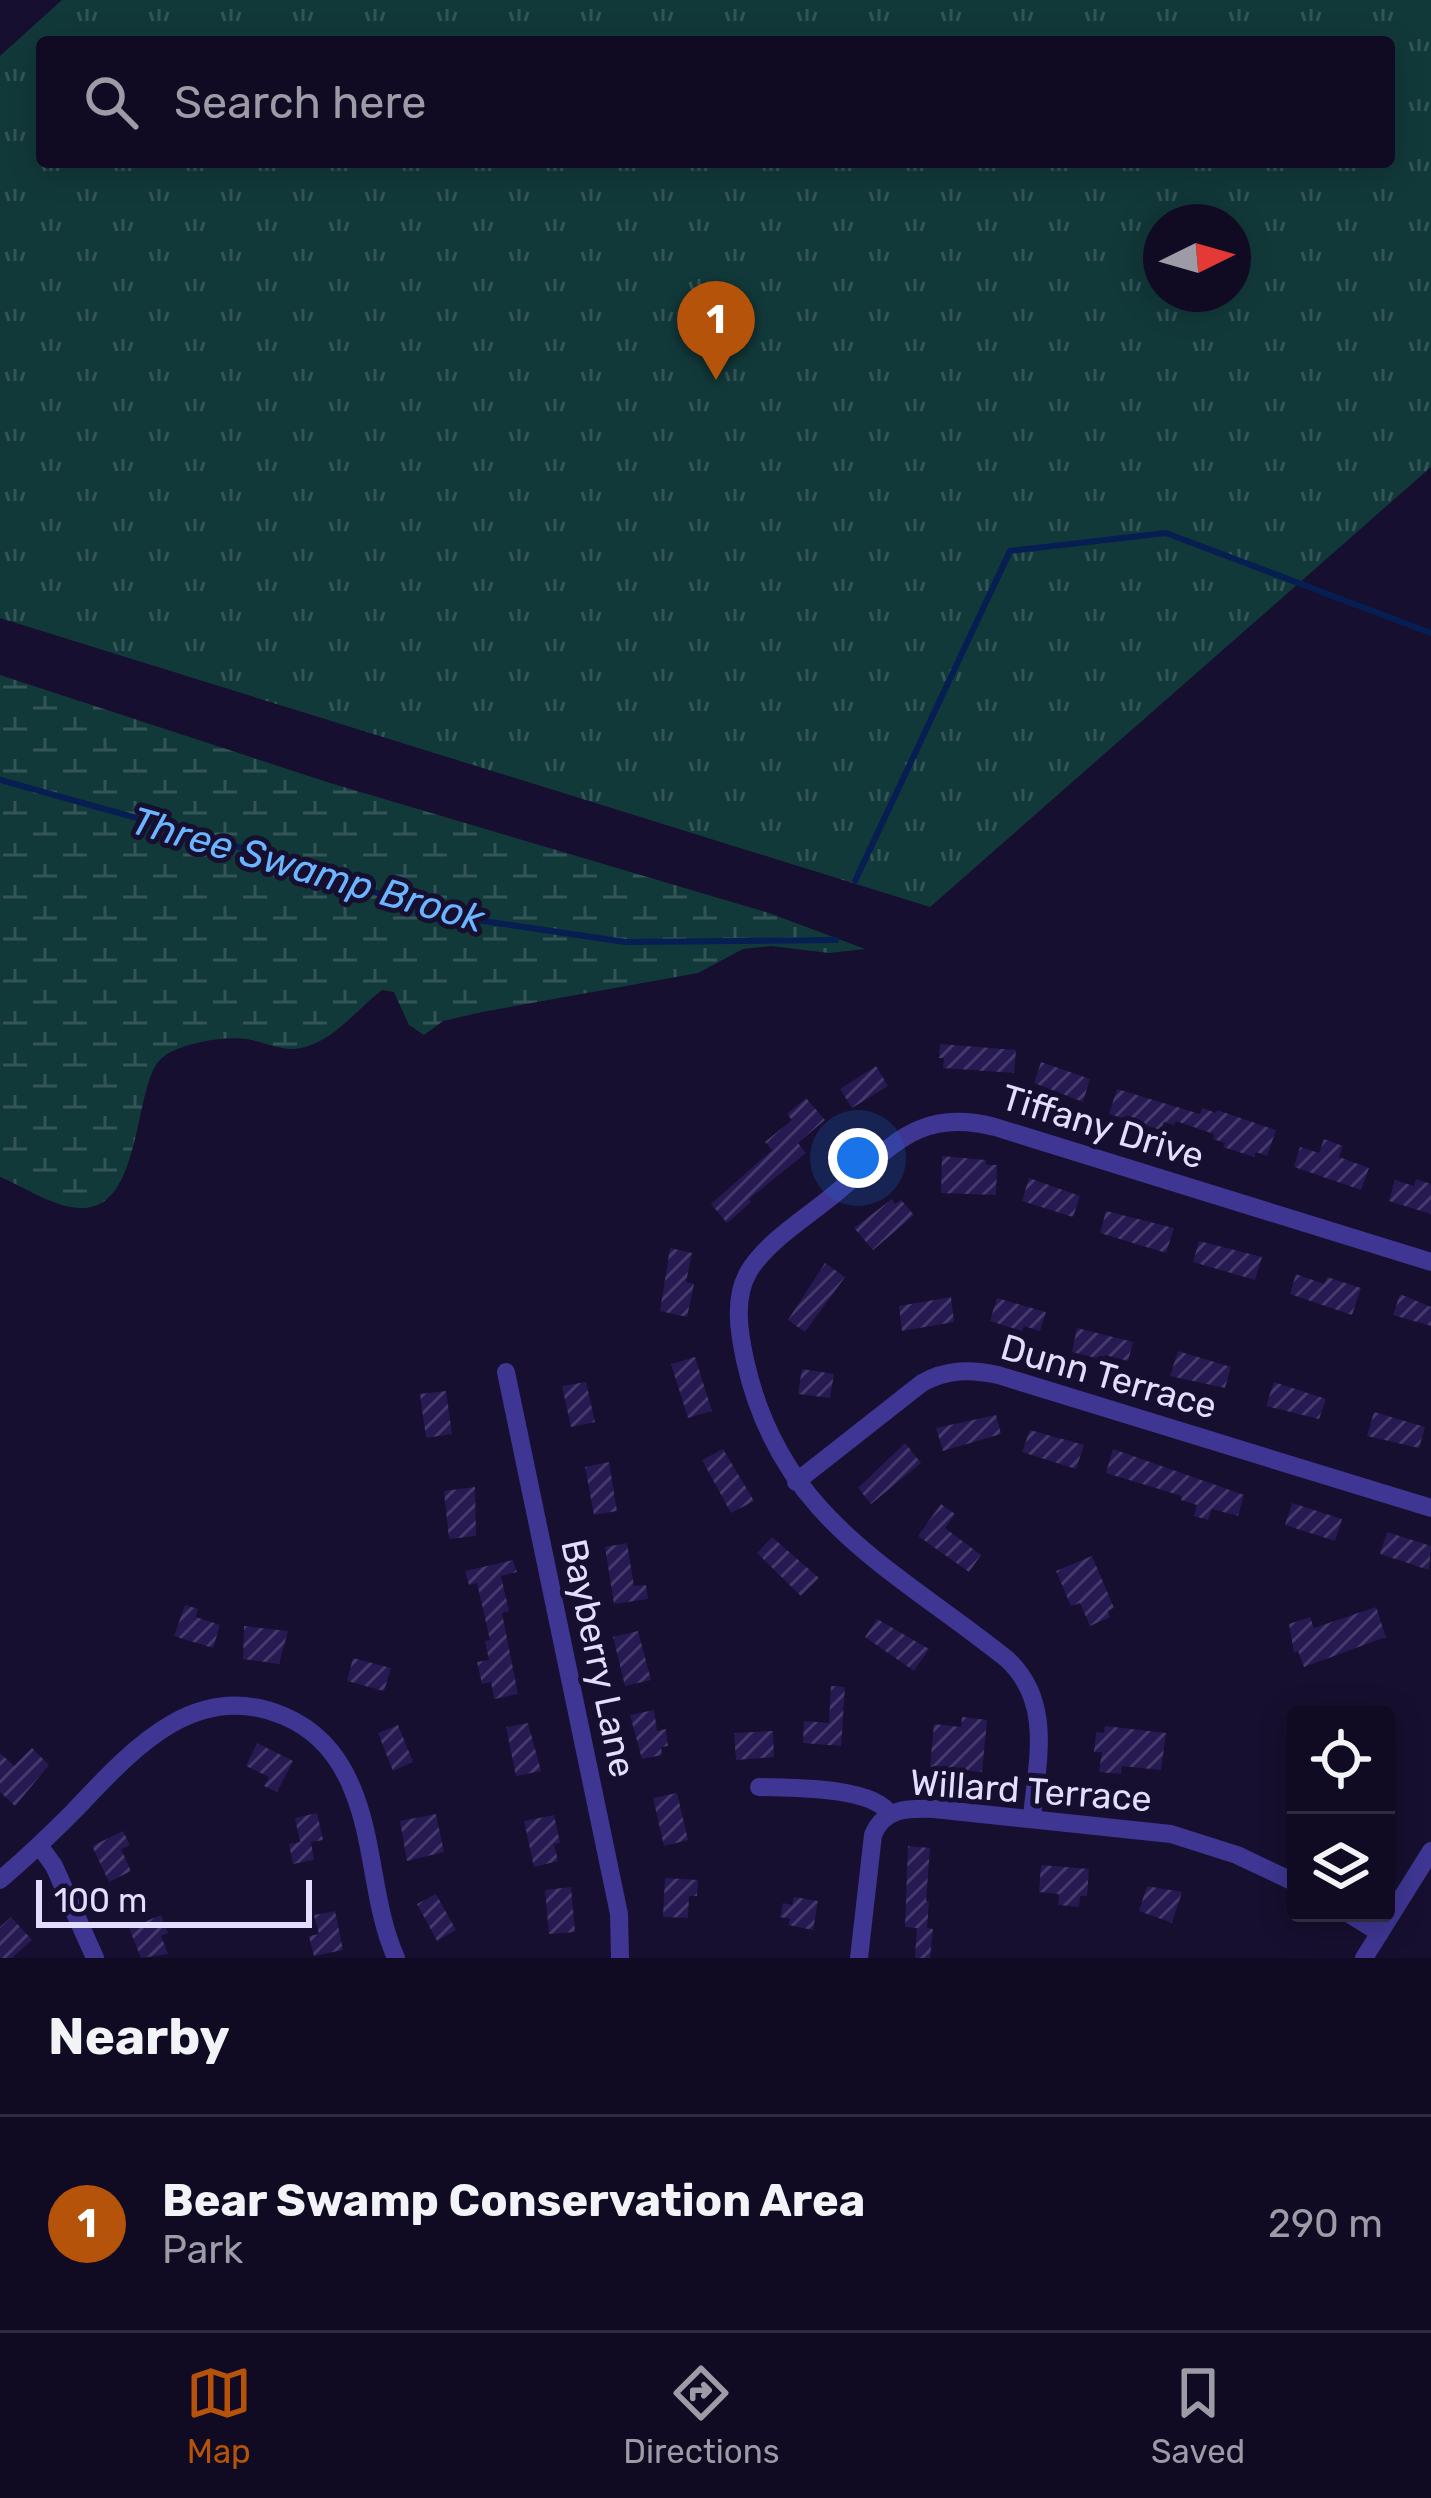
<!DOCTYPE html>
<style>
:root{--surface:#100b23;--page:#1e1930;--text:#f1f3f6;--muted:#9c9ba6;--line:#302b41;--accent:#b45309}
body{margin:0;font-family:Rubik,sans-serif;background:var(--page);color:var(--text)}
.controls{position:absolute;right:36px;bottom:36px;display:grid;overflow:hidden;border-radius:12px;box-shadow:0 6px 30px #0003}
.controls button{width:108px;height:108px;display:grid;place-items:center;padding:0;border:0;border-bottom:3px solid var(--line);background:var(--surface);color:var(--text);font:60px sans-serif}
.compass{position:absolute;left:1143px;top:204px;width:108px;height:108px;border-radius:50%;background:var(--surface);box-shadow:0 6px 30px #0003;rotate:85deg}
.scale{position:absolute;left:36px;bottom:30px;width:276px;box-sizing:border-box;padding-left:12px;border:6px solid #e3ddff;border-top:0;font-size:33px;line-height:42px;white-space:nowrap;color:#e3ddff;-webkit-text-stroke:9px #160f2f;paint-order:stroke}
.you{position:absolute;left:858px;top:1158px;width:42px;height:42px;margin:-30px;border:9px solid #fff;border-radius:50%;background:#1a73e8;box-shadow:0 0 0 18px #1a73e833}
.badge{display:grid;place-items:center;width:78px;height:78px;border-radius:50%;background:var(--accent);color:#fff;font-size:39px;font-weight:700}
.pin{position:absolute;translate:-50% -99px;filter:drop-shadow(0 3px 6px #0008)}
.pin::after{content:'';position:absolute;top:63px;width:42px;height:36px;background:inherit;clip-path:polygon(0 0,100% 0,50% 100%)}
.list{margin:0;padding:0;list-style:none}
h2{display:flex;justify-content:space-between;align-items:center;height:156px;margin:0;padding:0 48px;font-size:51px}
h2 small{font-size:39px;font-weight:400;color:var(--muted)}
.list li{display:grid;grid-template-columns:78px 1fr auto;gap:36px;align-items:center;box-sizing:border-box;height:216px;padding:0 48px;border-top:3px solid var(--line)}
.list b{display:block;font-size:45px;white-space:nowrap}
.list p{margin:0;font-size:39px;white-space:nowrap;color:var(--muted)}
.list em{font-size:39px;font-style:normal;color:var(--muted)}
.icon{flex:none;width:66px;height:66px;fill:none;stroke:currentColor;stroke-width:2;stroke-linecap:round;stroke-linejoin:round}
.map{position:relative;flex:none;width:1431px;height:1958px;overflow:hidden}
.search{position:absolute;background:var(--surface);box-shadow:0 6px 30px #0003;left:36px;right:36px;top:36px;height:132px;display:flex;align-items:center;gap:30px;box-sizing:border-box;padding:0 42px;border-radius:12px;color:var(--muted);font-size:45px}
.sheet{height:372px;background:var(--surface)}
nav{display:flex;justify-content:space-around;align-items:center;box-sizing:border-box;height:168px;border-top:3px solid var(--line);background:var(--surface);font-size:33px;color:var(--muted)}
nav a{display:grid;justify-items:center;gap:6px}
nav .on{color:var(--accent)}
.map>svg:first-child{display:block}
</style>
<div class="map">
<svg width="1431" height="1958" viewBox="0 0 1431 1958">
<defs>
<pattern id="wetland-marsh" width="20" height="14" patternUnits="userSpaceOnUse" patternTransform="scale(3)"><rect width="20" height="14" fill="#12393a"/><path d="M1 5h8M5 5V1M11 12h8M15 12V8" fill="none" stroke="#345558"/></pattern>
<pattern id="park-tufts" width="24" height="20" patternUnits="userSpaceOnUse" patternTransform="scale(3)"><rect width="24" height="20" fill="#12393a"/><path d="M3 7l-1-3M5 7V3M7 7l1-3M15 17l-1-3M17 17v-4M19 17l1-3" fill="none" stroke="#345558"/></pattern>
<pattern id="building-hatch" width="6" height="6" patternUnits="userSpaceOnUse" patternTransform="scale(3)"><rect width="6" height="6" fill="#271952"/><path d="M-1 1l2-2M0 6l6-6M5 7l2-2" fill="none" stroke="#463a6c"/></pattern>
</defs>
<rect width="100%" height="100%" fill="#160f2f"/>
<path fill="url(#wetland-marsh)" d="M 0,675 L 330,783 L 769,913 L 865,949 L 829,953 L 771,946 L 743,949 L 698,973 L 482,1012 L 443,1021 L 424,1035 L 409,1025 L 394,992 L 382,990 C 357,1009 334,1041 301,1048 C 283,1052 265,1042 247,1039 C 225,1036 176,1043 160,1060 C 136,1083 141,1191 95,1206 C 65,1216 26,1187 0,1177 Z"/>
<path fill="url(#park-tufts)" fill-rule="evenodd" d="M 62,0 L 1431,0 L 1431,467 L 930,907 L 0,618 L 0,56 ZM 42,42 L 1389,42 L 1389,162 L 42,162 ZM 1161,222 L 1233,222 L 1233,294 L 1161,294 Z"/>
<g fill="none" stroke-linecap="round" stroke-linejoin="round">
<path stroke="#061e52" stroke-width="6" d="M 0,780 L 230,844 L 443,915 L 625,942 L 836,940
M 855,881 L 1010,551 L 1166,533 L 1431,633"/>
</g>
<path fill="url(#building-hatch)" d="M 940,1044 L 1016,1050 L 1014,1073 L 943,1068 L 944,1058 L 939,1058 Z
M 1041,1062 L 1090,1079 L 1083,1102 L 1034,1083 Z
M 876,1066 L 888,1086 L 852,1108 L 840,1089 Z
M 1117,1089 L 1200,1114 L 1202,1108 L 1216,1113 L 1217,1110 L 1276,1130 L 1267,1156 L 1256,1152 L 1254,1157 L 1223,1147 L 1225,1143 L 1213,1139 L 1214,1134 L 1176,1121 L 1174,1125 L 1164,1122 L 1161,1130 L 1109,1114 Z
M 806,1098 L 825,1120 L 798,1143 L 806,1153 L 749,1199 L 751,1202 L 727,1223 L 711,1204 L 772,1150 L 765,1142 L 792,1120 L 787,1114 Z
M 1324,1139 L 1343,1146 L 1339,1157 L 1369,1168 L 1361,1190 L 1294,1167 L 1300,1147 L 1319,1153 Z
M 942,1156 L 986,1160 L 986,1165 L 997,1165 L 996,1195 L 941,1193 Z
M 1029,1178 L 1080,1196 L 1073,1217 L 1022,1201 Z
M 1416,1179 L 1431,1184 L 1431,1214 L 1389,1201 L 1395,1180 L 1414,1186 Z
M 892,1199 L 895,1204 L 901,1200 L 914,1215 L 873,1250 L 854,1228 Z
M 1106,1211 L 1174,1228 L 1166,1253 L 1100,1233 Z
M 1199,1241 L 1262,1257 L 1255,1280 L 1193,1262 Z
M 670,1248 L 692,1253 L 686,1282 L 694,1284 L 687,1317 L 660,1311 Z
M 825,1263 L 845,1277 L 805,1332 L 788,1320 Z
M 1296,1274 L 1324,1284 L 1327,1277 L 1361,1288 L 1352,1315 L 1290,1294 Z
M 1400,1294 L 1431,1307 L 1431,1326 L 1393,1315 Z
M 951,1297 L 954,1322 L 902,1331 L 899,1306 Z
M 997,1298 L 1046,1312 L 1040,1331 L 1024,1326 L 1022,1331 L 990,1321 Z
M 1077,1328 L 1133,1342 L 1128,1361 L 1105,1355 L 1104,1360 L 1072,1352 Z
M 1178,1351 L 1231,1367 L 1225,1388 L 1170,1376 Z
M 695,1357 L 712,1411 L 688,1418 L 671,1364 Z
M 802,1369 L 834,1374 L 830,1398 L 798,1394 Z
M 586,1382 L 595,1422 L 571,1427 L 562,1386 Z
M 1274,1382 L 1326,1399 L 1319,1419 L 1266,1406 Z
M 446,1391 L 452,1434 L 426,1438 L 420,1394 Z
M 1374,1412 L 1425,1427 L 1419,1448 L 1367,1436 Z
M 996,1415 L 1001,1434 L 943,1451 L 936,1428 Z
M 1030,1430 L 1084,1445 L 1076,1469 L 1022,1452 Z
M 905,1443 L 921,1463 L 871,1504 L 858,1488 Z
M 723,1449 L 754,1501 L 731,1513 L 702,1460 Z
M 1113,1449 L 1244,1495 L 1238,1516 L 1212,1509 L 1208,1520 L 1194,1516 L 1197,1505 L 1181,1500 L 1182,1496 L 1106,1473 Z
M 609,1462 L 617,1511 L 594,1515 L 585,1467 Z
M 475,1487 L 476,1536 L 449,1539 L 444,1491 Z
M 1292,1503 L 1342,1519 L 1335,1541 L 1285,1525 Z
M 941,1504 L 955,1514 L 945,1528 L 981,1555 L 969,1572 L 918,1536 Z
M 1387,1532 L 1431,1546 L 1429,1570 L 1380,1554 Z
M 772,1537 L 819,1578 L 801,1596 L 757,1553 Z
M 627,1543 L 634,1586 L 646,1585 L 648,1599 L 614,1604 L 605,1547 Z
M 1092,1556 L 1114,1608 L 1108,1611 L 1110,1617 L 1090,1626 L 1080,1603 L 1071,1606 L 1056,1571 Z
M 513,1560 L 517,1572 L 501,1576 L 509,1611 L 502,1613 L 518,1694 L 494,1699 L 491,1682 L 482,1684 L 477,1662 L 489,1660 L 485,1641 L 490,1640 L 477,1583 L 469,1585 L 465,1571 Z
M 185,1605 L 198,1609 L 196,1617 L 220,1625 L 213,1648 L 174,1636 Z
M 1376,1607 L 1386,1637 L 1304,1667 L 1298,1651 L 1294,1653 L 1289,1624 L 1310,1617 L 1314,1628 Z
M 877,1619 L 929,1649 L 914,1671 L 865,1637 Z
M 244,1626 L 288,1631 L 279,1664 L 243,1659 Z
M 638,1631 L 651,1680 L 625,1686 L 613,1637 Z
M 353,1658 L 391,1668 L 384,1691 L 347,1681 Z
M 831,1686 L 845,1687 L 841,1746 L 803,1743 L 804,1721 L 829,1723 Z
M 654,1710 L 657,1731 L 666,1729 L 668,1746 L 661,1747 L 662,1755 L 642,1759 L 630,1715 Z
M 962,1717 L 987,1720 L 982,1772 L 930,1767 L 934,1724 L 961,1727 Z
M 528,1723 L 541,1771 L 516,1776 L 506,1727 Z
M 398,1725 L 413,1762 L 393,1771 L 378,1733 Z
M 1105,1726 L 1166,1733 L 1161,1770 L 1122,1766 L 1121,1774 L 1099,1772 L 1102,1752 L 1094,1752 L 1096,1732 L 1104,1733 Z
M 773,1731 L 774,1757 L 736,1760 L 734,1733 Z
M 257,1743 L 293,1761 L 277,1792 L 264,1786 L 269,1777 L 246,1766 Z
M 32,1748 L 49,1765 L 15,1806 L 0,1792 L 0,1753 L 14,1766 Z
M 677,1793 L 688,1840 L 664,1846 L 653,1798 Z
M 317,1813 L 323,1840 L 311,1842 L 314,1860 L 293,1864 L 289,1844 L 300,1842 L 295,1818 Z
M 436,1814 L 444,1852 L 407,1861 L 400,1821 Z
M 554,1815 L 560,1843 L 554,1844 L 558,1861 L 534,1867 L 524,1821 Z
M 123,1831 L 130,1845 L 121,1849 L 131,1871 L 109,1882 L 92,1846 Z
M 908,1846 L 930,1848 L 926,1901 L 929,1901 L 927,1928 L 933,1929 L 930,1958 L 915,1958 L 917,1928 L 905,1927 Z
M 1041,1865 L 1089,1869 L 1087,1896 L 1080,1896 L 1079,1907 L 1058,1905 L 1059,1894 L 1039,1892 Z
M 665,1878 L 698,1880 L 697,1896 L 689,1896 L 688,1918 L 663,1917 Z
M 1147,1886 L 1182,1892 L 1172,1923 L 1139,1911 Z
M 571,1887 L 575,1932 L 549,1934 L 545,1890 Z
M 436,1894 L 456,1930 L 437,1941 L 417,1904 Z
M 794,1897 L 818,1901 L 813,1930 L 788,1925 L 790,1919 L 780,1917 L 783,1903 L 792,1905 Z
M 335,1911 L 343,1950 L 314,1956 L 309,1936 L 319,1934 L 314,1915 Z
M 161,1915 L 168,1933 L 161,1936 L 168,1954 L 141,1958 L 129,1928 Z
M 11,1917 L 32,1940 L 12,1958 L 0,1958 L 0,1927 Z"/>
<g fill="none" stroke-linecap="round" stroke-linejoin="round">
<path stroke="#3e3692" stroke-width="18" d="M 506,1372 L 619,1914 L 620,1958
M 796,1482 L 922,1383 C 947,1369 971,1369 998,1375 L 1431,1508
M 759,1787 C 790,1788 872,1786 890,1814
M 1032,1817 C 1037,1761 1053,1703 1008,1660 C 892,1567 780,1519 745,1360 C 739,1332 733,1298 749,1271 C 768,1240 809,1216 837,1192 C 892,1147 918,1107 995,1127 L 1431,1262
M 39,1845 L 54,1866 L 95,1958
M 0,1880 C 26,1858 50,1835 74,1811 C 131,1751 194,1678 284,1716 C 317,1730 339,1756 352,1788 C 375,1842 372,1904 396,1958
M 1348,1913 L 1380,1933
M 859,1958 L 873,1835 C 884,1808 908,1808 934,1809 L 1171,1834 L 1237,1855 L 1296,1883
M 1364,1958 L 1431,1851"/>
</g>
<g text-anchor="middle" stroke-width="10" stroke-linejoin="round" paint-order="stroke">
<g font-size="36" fill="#e3ddff" stroke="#160f2f">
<text transform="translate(1103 1126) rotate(17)" y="13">Tiffany Drive</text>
<text transform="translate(1109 1376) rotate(16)" y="13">Dunn Terrace</text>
<text transform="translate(599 1658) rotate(78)" y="13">Bayberry Lane</text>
<text transform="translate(1031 1790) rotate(4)" y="13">Willard Terrace</text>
</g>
<g font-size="39" font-style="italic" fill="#6bb4ff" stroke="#160f2f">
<text transform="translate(308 869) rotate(16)" y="14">Three Swamp Brook</text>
</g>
</g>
</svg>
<div class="controls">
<button><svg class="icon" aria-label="locate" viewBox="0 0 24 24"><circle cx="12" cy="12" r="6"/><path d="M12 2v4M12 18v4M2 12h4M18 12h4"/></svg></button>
<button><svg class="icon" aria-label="layers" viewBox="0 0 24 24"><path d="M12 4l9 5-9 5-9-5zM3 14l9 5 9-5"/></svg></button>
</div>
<svg class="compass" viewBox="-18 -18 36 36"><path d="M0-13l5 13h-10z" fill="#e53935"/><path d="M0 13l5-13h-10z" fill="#9c9ba6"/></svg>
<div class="scale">100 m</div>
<div class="you"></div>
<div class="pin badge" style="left:716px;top:380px">1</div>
<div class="search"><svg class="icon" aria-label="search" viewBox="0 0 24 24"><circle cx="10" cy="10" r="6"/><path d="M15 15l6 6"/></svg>Search here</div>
</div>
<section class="sheet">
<h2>Nearby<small></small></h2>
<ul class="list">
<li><span class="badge">1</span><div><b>Bear Swamp Conservation Area</b><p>Park</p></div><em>290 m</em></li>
</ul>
</section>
<nav>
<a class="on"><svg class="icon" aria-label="map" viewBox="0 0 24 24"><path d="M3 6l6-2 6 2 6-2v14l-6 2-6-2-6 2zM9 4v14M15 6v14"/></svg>Map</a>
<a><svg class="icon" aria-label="directions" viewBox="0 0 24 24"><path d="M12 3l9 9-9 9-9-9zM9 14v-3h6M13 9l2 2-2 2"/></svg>Directions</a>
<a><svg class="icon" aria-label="saved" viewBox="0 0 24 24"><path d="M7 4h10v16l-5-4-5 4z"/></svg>Saved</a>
</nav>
